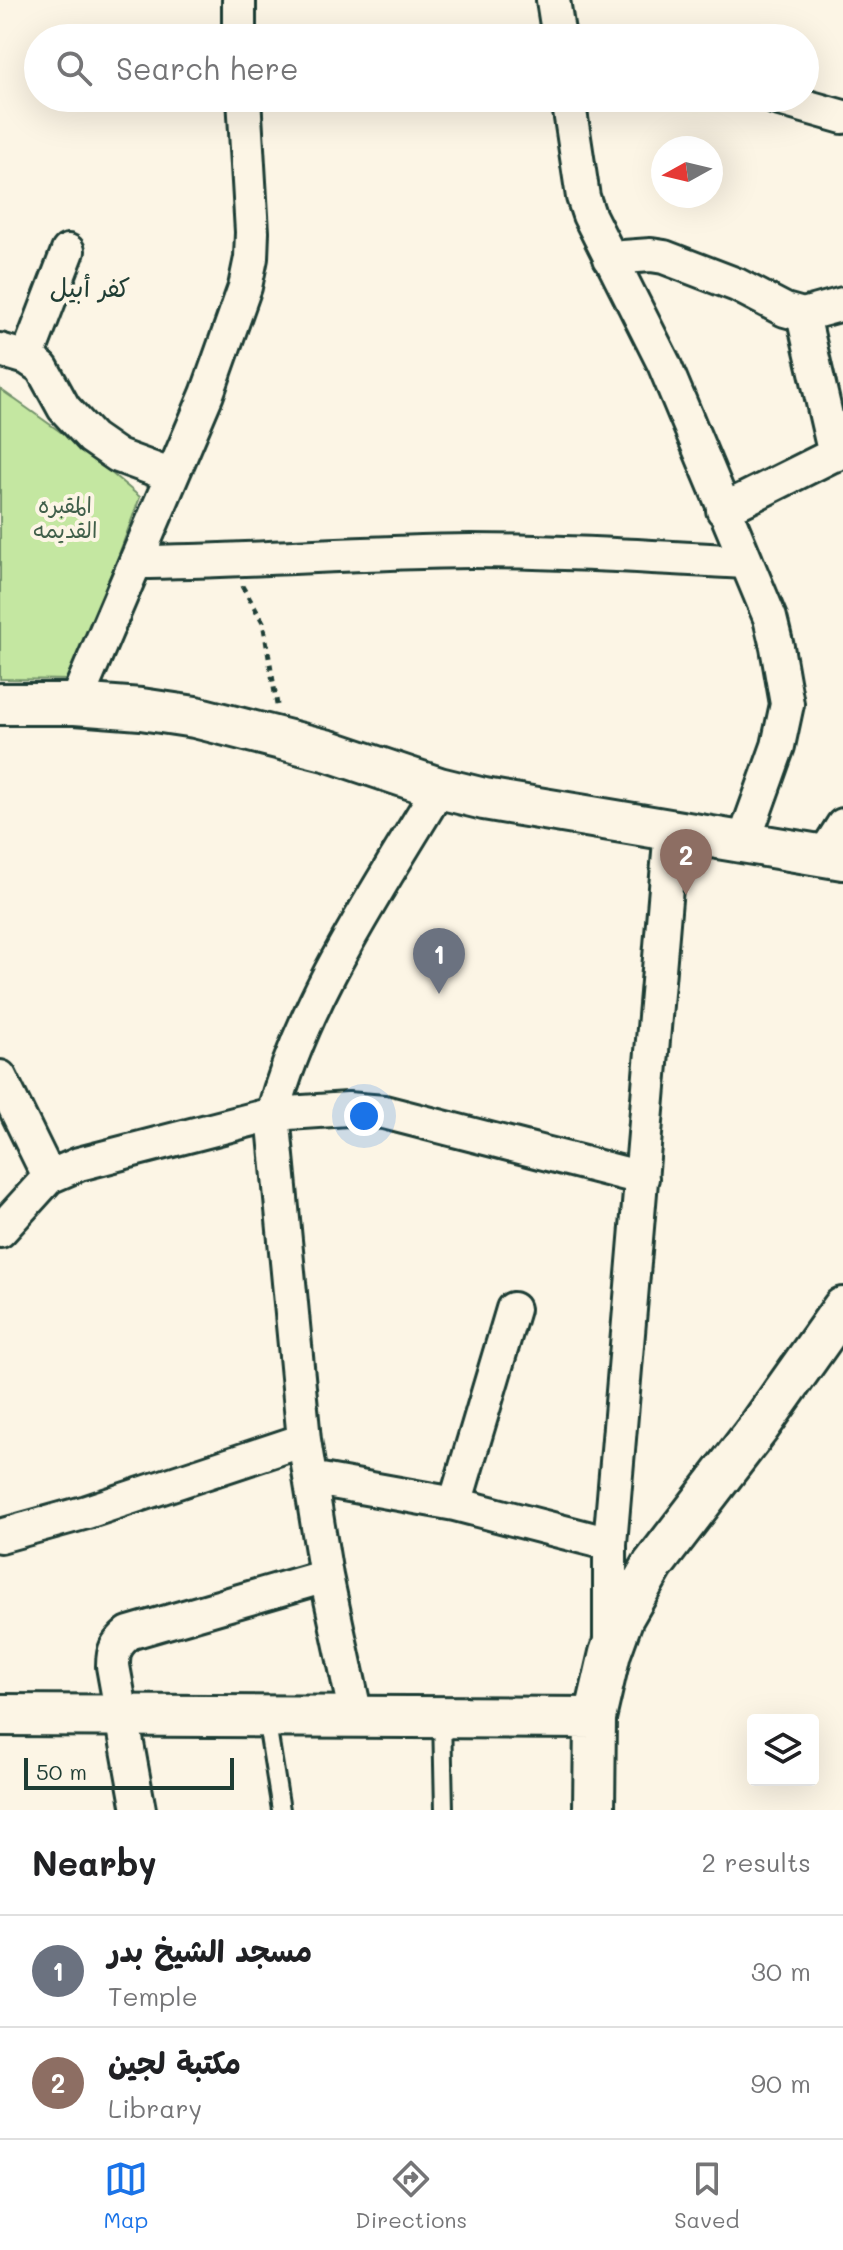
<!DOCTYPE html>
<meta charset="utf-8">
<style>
:root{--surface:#fff;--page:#f2f2f2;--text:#202124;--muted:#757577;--line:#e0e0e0;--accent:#1a73e8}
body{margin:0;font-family:Mali,"Playpen Sans Arabic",sans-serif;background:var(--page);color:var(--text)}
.controls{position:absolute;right:24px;bottom:24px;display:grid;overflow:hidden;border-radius:8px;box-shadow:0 8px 32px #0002}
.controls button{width:72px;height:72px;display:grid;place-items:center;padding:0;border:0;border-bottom:2px solid var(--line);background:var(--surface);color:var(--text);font:40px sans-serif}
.compass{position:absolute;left:651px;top:136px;width:72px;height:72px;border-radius:50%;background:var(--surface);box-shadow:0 8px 32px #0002;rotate:262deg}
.scale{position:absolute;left:24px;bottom:20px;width:210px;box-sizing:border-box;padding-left:8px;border:4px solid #1f3d34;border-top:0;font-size:22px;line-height:28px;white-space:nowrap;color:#1f3d34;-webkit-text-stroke:6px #fcf5e5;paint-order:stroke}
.you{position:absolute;left:364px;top:1116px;width:28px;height:28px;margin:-20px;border:6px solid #fff;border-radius:50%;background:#1a73e8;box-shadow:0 0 0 12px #1a73e833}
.badge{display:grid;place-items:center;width:52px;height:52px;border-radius:50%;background:var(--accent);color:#fff;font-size:26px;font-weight:700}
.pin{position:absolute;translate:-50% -66px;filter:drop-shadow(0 2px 4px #0008)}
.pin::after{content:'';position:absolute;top:42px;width:28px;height:24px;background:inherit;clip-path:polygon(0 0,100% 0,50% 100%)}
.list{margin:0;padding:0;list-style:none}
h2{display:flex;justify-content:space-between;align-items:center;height:104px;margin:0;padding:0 32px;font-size:34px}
h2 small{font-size:26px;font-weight:400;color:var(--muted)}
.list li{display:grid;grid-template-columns:52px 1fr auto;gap:24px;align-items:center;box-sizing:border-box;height:112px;padding:0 32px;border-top:2px solid var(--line)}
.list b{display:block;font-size:30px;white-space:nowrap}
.list p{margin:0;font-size:26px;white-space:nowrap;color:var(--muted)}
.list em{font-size:26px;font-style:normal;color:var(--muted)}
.icon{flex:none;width:44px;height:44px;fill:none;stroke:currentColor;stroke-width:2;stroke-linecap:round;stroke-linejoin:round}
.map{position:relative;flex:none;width:843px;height:1810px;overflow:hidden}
.search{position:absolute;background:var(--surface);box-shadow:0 8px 32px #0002;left:24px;right:24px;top:24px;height:88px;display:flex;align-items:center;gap:20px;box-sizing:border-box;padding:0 28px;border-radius:44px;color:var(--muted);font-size:30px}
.sheet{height:328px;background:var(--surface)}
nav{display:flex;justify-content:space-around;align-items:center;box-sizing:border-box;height:112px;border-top:2px solid var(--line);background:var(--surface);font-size:22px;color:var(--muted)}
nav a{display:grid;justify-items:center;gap:4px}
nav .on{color:var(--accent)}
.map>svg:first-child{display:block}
</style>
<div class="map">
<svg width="843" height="1810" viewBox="0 0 843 1810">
<rect width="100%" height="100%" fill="#fcf5e5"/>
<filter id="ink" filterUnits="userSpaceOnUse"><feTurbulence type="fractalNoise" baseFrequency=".0125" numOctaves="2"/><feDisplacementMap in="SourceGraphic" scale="16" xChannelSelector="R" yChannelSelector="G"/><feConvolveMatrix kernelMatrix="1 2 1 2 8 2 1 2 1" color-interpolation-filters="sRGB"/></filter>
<g filter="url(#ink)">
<path fill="#c4e7a1" stroke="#72926a" stroke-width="2" d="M 0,389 L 72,440 L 140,497 L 73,680 L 0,679 Z"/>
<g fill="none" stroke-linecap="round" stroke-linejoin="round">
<g stroke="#1f3d34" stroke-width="22">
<path id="service" d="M 266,1717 L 281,1810
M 442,1717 L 444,1810"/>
</g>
<g stroke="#1f3d34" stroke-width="38">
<path id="minor" d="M 553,0 L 559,38
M 239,38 L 239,0
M 568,98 L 583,197 L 589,215 L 664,364 L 770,618 L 777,647 L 787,704 L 778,746 L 744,841
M 776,98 L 843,117
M 610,258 L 651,255 L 664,257 L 737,285 L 785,310 L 803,315 L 835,455
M 803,315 L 843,304
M 0,350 L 27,358 L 42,368 L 64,408 L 92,438 L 118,456 L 170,475
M 27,358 L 68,251
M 723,510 L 843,450
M 137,562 C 248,561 360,552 471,551 C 562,551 653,557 744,562
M 75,704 L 207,394 L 245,287 L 251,258 L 252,232 L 244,98
M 824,855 L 843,825
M 0,1077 L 49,1177
M 0,1231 L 49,1177 L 79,1164 L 273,1114 L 348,1109 L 384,1112 L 642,1178
M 310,1478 L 455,1504 L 610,1544
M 455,1504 L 513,1309
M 0,1536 L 87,1512 L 304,1440
M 610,1643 L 610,1544 L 671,829
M 356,1716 L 326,1576 L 304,1440 L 273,1114 C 305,996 377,892 439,788
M 139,1810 L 113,1666 C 113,1650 116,1644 129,1633 L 326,1576"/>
</g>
<g stroke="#1f3d34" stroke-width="46">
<path id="tertiary" d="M 0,704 L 75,704 L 141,709 L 195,717 L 329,751 L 439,788 L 484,799 L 843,859
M 0,1715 L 595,1718
M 594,1810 L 595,1718 L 610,1653 L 623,1617 L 653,1565 L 759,1427 L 843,1308"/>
</g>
<path stroke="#1f3d34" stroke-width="5" stroke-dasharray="6 6" stroke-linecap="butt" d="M 242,586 L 263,622 L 277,705"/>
<use href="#service" stroke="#fcf5e5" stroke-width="16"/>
<use href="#minor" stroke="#fcf5e5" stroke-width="32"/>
<use href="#tertiary" stroke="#fcf5e5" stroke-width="40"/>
</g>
</g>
<g text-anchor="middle" stroke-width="8" stroke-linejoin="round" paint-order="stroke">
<g font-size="22" fill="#405f4a" stroke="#fcf5e5">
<text x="65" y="513">المقبره<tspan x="65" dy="25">القديمه</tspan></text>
</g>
<g font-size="26" fill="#1f3d34" stroke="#fcf5e5">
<text x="90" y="297">كفر أبيل</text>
</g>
</g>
</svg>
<div class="controls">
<button><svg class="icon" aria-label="layers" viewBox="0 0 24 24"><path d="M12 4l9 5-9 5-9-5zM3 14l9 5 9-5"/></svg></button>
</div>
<svg class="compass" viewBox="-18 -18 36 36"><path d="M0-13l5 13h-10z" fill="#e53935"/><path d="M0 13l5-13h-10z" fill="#757577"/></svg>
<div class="scale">50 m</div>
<div class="you"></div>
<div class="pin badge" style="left:439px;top:994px;background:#6b7280">1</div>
<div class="pin badge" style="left:686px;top:895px;background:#8d6e63">2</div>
<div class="search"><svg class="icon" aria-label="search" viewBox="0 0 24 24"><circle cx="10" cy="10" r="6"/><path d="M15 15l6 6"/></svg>Search here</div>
</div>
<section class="sheet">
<h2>Nearby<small>2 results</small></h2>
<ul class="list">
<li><span class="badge" style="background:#6b7280">1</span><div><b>مسجد الشيخ بدر</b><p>Temple</p></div><em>30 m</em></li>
<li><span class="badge" style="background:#8d6e63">2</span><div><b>مكتبة لجين</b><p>Library</p></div><em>90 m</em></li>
</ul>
</section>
<nav>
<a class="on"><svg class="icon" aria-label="map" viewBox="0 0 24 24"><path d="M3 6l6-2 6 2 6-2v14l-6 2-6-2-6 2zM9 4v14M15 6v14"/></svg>Map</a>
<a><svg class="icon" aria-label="directions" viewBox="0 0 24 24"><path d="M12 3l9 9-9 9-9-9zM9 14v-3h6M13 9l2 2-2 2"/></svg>Directions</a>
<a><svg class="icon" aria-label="saved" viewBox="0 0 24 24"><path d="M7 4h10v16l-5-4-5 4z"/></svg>Saved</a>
</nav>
